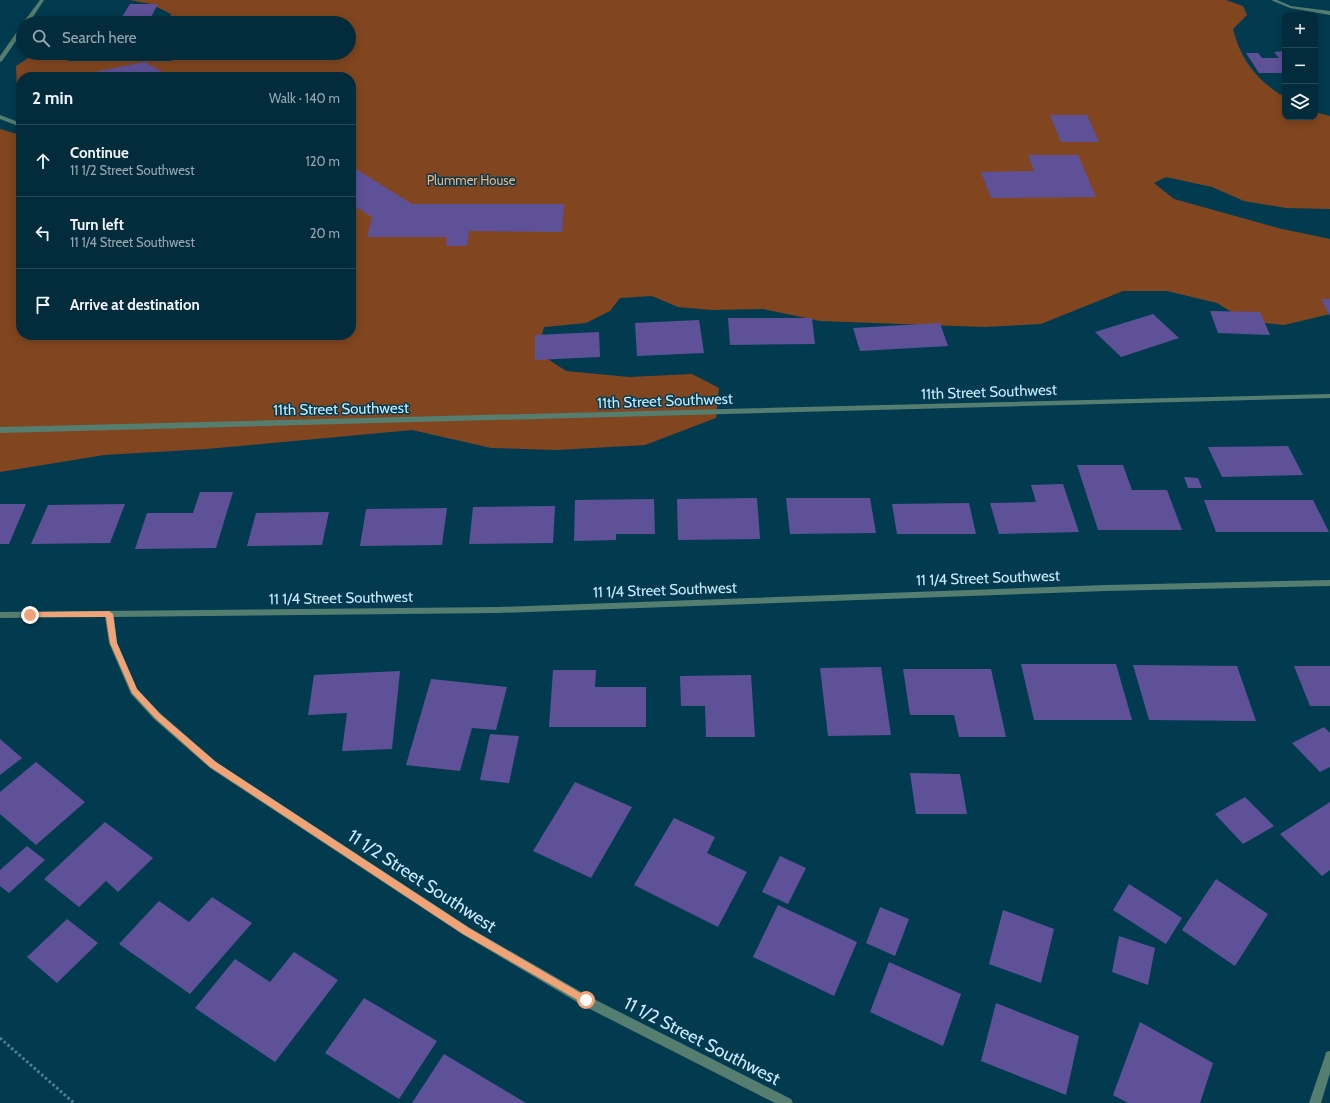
<!DOCTYPE html>
<meta charset="utf-8">
<style>
:root{--surface:#022c3c;--page:#103847;--text:#f1f3f6;--muted:#96a7af;--line:#234856}
body{margin:0;font-family:Cabin,sans-serif;background:var(--page);color:var(--text)}
.controls{position:absolute;right:12px;top:12px;display:grid;overflow:hidden;border-radius:8px;box-shadow:0 2px 10px #0003}
.controls button{width:36px;height:36px;display:grid;place-items:center;padding:0;border:0;border-bottom:1px solid var(--line);background:var(--surface);color:var(--text);font:20px sans-serif}
.stop{position:absolute;width:12px;height:12px;margin:-9px;border:3px solid #efa377;border-radius:50%;background:#fff}
.stop.end{background:#efa377;border-color:#fff;box-shadow:0 1px 4px #0008}
.list{margin:0;padding:0;list-style:none}
h2{display:flex;justify-content:space-between;align-items:center;height:52px;margin:0;padding:0 16px;font-size:17px}
h2 small{font-size:13px;font-weight:400;color:var(--muted)}
.list li{display:grid;grid-template-columns:26px 1fr auto;gap:12px;align-items:center;box-sizing:border-box;height:72px;padding:0 16px;border-top:1px solid var(--line)}
.list b{display:block;font-size:15px;white-space:nowrap}
.list p{margin:0;font-size:13px;white-space:nowrap;color:var(--muted)}
.list em{font-size:13px;font-style:normal;color:var(--muted)}
.icon{flex:none;width:22px;height:22px;fill:none;stroke:currentColor;stroke-width:2;stroke-linecap:round;stroke-linejoin:round}
.map{position:relative;flex:none;width:1330px;height:1103px;overflow:hidden}
.search{position:absolute;background:var(--surface);box-shadow:0 2px 10px #0003;left:16px;top:16px;width:340px;height:44px;display:flex;align-items:center;gap:10px;box-sizing:border-box;padding:0 14px;border-radius:22px;color:var(--muted);font-size:15px}
.panel{position:absolute;background:var(--surface);box-shadow:0 2px 10px #0003;left:16px;top:72px;width:340px;height:268px;border-radius:16px}
.map>svg:first-child{display:block}
</style>
<div class="map">
<svg width="1330" height="1103" viewBox="0 0 1330 1103">
<rect width="100%" height="100%" fill="#023b50"/>
<path fill="#814620" d="M 130,0 L 1226,0 L 1243,6 L 1247,15 L 1233,29 C 1240,59 1258,82 1285,97 L 1285,117 L 1315,117 L 1315,112 L 1330,116 L 1330,209 L 1286,208 L 1244,201 L 1212,187 L 1166,177 L 1154,183 L 1174,199 L 1278,228 L 1330,239 L 1330,314 L 1284,325 L 1246,321 L 1217,303 L 1167,291 L 1123,291 L 1041,324 L 984,327 L 820,321 L 763,309 L 712,310 L 678,307 L 652,296 L 620,298 L 610,311 L 586,323 L 544,327 L 537,352 L 566,371 L 629,377 L 692,374 L 719,388 L 716,418 L 645,445 L 557,450 L 491,448 L 412,430 L 207,449 L 104,455 L 0,472 L 0,129 L 17,134 L 21,128 L 21,335 L 351,335 L 351,77 L 21,77 L 21,93 L 17,90 L 16,66 L 34,54 L 55,56 L 69,61 L 172,61 L 167,53 L 349,53 L 349,23 L 169,23 L 171,14 L 151,4 Z"/>
<path fill="#5f5198" d="M 130,4 L 158,4 L 151,17 L 165,17 L 161,23 L 118,23 Z
M 1285,51 L 1285,73 L 1259,73 L 1246,53 L 1258,53 L 1262,58 L 1279,58 L 1274,52 Z
M 145,62 L 171,77 L 96,77 L 94,72 Z
M 1050,115 L 1087,115 L 1099,142 L 1061,142 Z
M 1028,155 L 1078,155 L 1096,197 L 991,198 L 981,172 L 1034,171 Z
M 351,166 L 412,204 L 564,204 L 562,232 L 469,231 L 467,246 L 446,246 L 447,237 L 367,237 L 372,217 L 351,204 Z
M 1321,299 L 1330,299 L 1330,316 Z
M 1210,311 L 1260,312 L 1270,335 L 1218,333 Z
M 1153,314 L 1179,338 L 1121,357 L 1095,332 Z
M 728,318 L 812,318 L 815,344 L 730,345 Z
M 699,320 L 704,353 L 637,356 L 635,323 Z
M 940,323 L 948,346 L 860,351 L 853,328 Z
M 599,332 L 600,357 L 535,360 L 535,335 Z
M 1288,446 L 1303,475 L 1222,477 L 1208,447 Z
M 1077,465 L 1123,465 L 1132,490 L 1167,490 L 1182,530 L 1098,530 Z
M 1184,477 L 1198,478 L 1202,488 L 1188,488 Z
M 1063,484 L 1079,532 L 999,534 L 990,503 L 1036,502 L 1031,485 Z
M 200,492 L 233,492 L 216,548 L 135,549 L 147,513 L 193,513 Z
M 757,498 L 760,539 L 678,540 L 677,499 Z
M 786,498 L 870,498 L 876,533 L 790,534 Z
M 654,499 L 655,534 L 616,534 L 616,540 L 574,541 L 575,500 Z
M 1204,500 L 1313,500 L 1329,532 L 1216,532 Z
M 969,503 L 976,534 L 897,534 L 892,504 Z
M 0,504 L 26,504 L 9,544 L 0,544 Z
M 125,504 L 110,543 L 31,544 L 48,505 Z
M 555,506 L 553,543 L 469,544 L 473,507 Z
M 447,508 L 442,545 L 360,546 L 366,509 Z
M 329,512 L 322,545 L 247,546 L 256,513 Z
M 1021,664 L 1116,664 L 1132,720 L 1034,720 Z
M 1133,665 L 1237,666 L 1256,721 L 1149,720 Z
M 1294,666 L 1330,666 L 1330,706 L 1310,706 Z
M 881,667 L 891,735 L 828,736 L 820,668 Z
M 903,669 L 991,669 L 1006,737 L 959,737 L 954,715 L 910,715 Z
M 553,670 L 596,670 L 595,687 L 646,687 L 646,727 L 549,727 Z
M 400,671 L 392,749 L 342,751 L 347,713 L 308,715 L 314,675 Z
M 751,675 L 755,737 L 706,737 L 705,706 L 681,706 L 680,676 Z
M 431,679 L 507,687 L 496,730 L 472,728 L 460,771 L 406,765 Z
M 1324,727 L 1330,733 L 1330,767 L 1320,772 L 1292,743 Z
M 490,734 L 519,736 L 509,783 L 480,780 Z
M 0,739 L 22,758 L 0,775 Z
M 36,762 L 85,802 L 36,845 L 0,814 L 0,792 Z
M 910,773 L 960,774 L 967,814 L 916,814 Z
M 575,782 L 632,807 L 591,878 L 533,851 Z
M 1245,797 L 1274,826 L 1243,844 L 1215,814 Z
M 1330,802 L 1330,870 L 1322,876 L 1280,834 Z
M 674,818 L 715,837 L 707,853 L 747,872 L 718,927 L 634,885 Z
M 105,822 L 153,858 L 118,892 L 106,881 L 79,907 L 44,879 Z
M 27,846 L 45,860 L 9,893 L 0,886 L 0,870 Z
M 780,856 L 806,868 L 788,904 L 762,892 Z
M 1216,879 L 1268,914 L 1235,966 L 1182,930 Z
M 1129,884 L 1182,918 L 1166,944 L 1113,910 Z
M 212,897 L 252,923 L 190,994 L 119,944 L 159,901 L 189,922 Z
M 778,905 L 857,942 L 834,996 L 753,957 Z
M 880,907 L 909,919 L 895,956 L 866,943 Z
M 1003,910 L 1054,929 L 1041,983 L 989,964 Z
M 67,919 L 98,943 L 57,983 L 27,957 Z
M 1119,936 L 1155,948 L 1148,985 L 1112,972 Z
M 294,952 L 338,980 L 275,1062 L 195,1008 L 235,959 L 270,982 Z
M 889,962 L 961,994 L 943,1046 L 870,1012 Z
M 364,998 L 437,1041 L 399,1099 L 325,1053 Z
M 996,1003 L 1079,1036 L 1066,1095 L 981,1061 Z
M 1140,1022 L 1213,1063 L 1200,1103 L 1128,1103 L 1113,1095 Z
M 444,1054 L 526,1103 L 412,1103 Z"/>
<g fill="none" stroke-linecap="round" stroke-linejoin="round">
<path stroke="#518094" stroke-width="3" stroke-dasharray="2.5 2.5" stroke-linecap="butt" d="M 0,1038 L 74,1103"/>
<path fill="#557e70" fill-rule="evenodd" d="M 40,0 L 44,0 L 29,23 L 23,23 Z
M 1271,0 L 1277,0 L 1291,6 L 1330,11 L 1330,15 L 1290,8 Z
M 23,25 L 23,31 L 2,61 L 0,62 L 0,56 L 21,26 Z
M 0,115 L 21,123 L 21,127 L 0,119 Z
M 1330,394 L 1330,398 L 0,433 L 0,427 Z
M 1330,580 L 1330,586 L 1106,591 L 498,613 L 114,617 L 117,643 L 137,689 L 160,713 L 216,762 L 470,928 L 590,997 L 791,1099 L 793,1103 L 775,1103 L 582,1005 L 462,934 L 210,768 L 154,719 L 131,694 L 109,643 L 105,617 L 0,618 L 0,612 L 498,607 L 1106,585 Z"/>
<path fill="#557e70" fill-rule="evenodd" d="M 1330,1051 L 1330,1073 L 1321,1103 L 1309,1103 L 1325,1056 L 1326,1052 Z"/>
</g>
<path fill="#efa377" d="M 109,611 L 113,614 L 117,643 L 137,689 L 160,714 L 216,762 L 469,928 L 589,998 L 590,1000 L 589,1003 L 586,1005 L 583,1003 L 463,934 L 210,767 L 155,718 L 132,693 L 110,643 L 106,617 L 30,617 L 26,615 L 30,612 Z"/>
<g text-anchor="middle" stroke-width="3" stroke-linejoin="round" paint-order="stroke">
<g font-size="13" fill="#fdac7d" stroke="#023b50">
<text x="471" y="185">Plummer House</text>
</g>
<g font-size="15" fill="#caeafb" stroke="#023b50">
<text transform="translate(989 392) rotate(-2)" y="5">11th Street Southwest</text>
<text transform="translate(665 401) rotate(-2)" y="5">11th Street Southwest</text>
<text transform="translate(341 409) rotate(-1)" y="5">11th Street Southwest</text>
<text transform="translate(988 578) rotate(-2)" y="5">11 1/4 Street Southwest</text>
<text transform="translate(665 590) rotate(-2)" y="5">11 1/4 Street Southwest</text>
<text transform="translate(341 598) rotate(-1)" y="5">11 1/4 Street Southwest</text>
</g>
<g font-size="18" fill="#caeafb" stroke="#023b50">
<text transform="translate(422 881) rotate(33)" y="6">11 1/2 Street Southwest</text>
<text transform="translate(702 1041) rotate(27)" y="6">11 1/2 Street Southwest</text>
</g>
</g>
</svg>
<div class="controls">
<button>+</button>
<button>−</button>
<button><svg class="icon" aria-label="layers" viewBox="0 0 24 24"><path d="M12 4l9 5-9 5-9-5zM3 14l9 5 9-5"/></svg></button>
</div>
<div class="stop" style="left:586px;top:1000px"></div>
<div class="stop end" style="left:30px;top:615px"></div>
<div class="search"><svg class="icon" aria-label="search" viewBox="0 0 24 24"><circle cx="10" cy="10" r="6"/><path d="M15 15l6 6"/></svg>Search here</div>
<section class="panel">
<h2>2 min<small>Walk · 140 m</small></h2>
<ul class="list">
<li><svg class="icon" aria-label="ahead" viewBox="0 0 24 24"><path d="M12 20V5M6 11l6-6 6 6"/></svg><div><b>Continue</b><p>11 1/2 Street Southwest</p></div><em>120 m</em></li>
<li><svg class="icon" aria-label="left" viewBox="0 0 24 24"><path d="M17 20v-9H6M10 6l-5 5 5 5"/></svg><div><b>Turn left</b><p>11 1/4 Street Southwest</p></div><em>20 m</em></li>
<li><svg class="icon" aria-label="arrive" viewBox="0 0 24 24"><path d="M6 21V4h12l-3 4 3 4H6"/></svg><div><b>Arrive at destination</b></div></li>
</ul>
</section>
</div>
